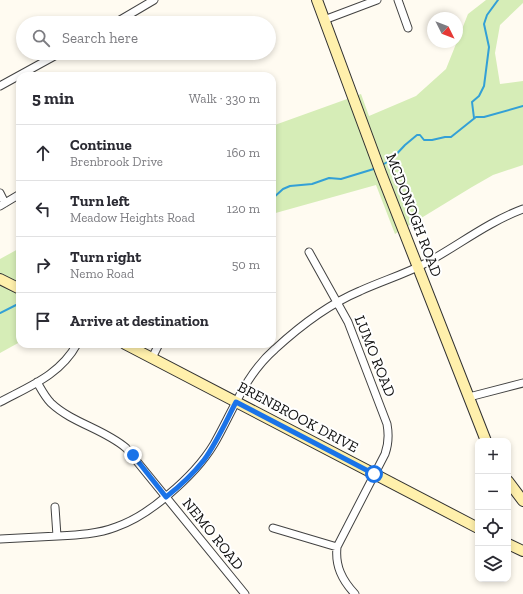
<!DOCTYPE html>
<meta charset="utf-8">
<style>
:root{--surface:#fff;--page:#f2f2f3;--text:#2b2b33;--muted:#7c7c81;--line:#e1e1e2}
body{margin:0;font-family:"Zilla Slab",serif;background:var(--page);color:var(--text)}
.controls{position:absolute;right:12px;bottom:12px;display:grid;overflow:hidden;border-radius:8px;box-shadow:0 2px 6px #0003}
.controls button{width:36px;height:36px;display:grid;place-items:center;padding:0;border:0;border-bottom:1px solid var(--line);background:var(--surface);color:var(--text);font:20px sans-serif}
.compass{position:absolute;left:427px;top:12px;width:36px;height:36px;border-radius:50%;background:var(--surface);box-shadow:0 2px 6px #0003;rotate:132deg}
.stop{position:absolute;width:12px;height:12px;margin:-9px;border:3px solid #1a73e8;border-radius:50%;background:#fff}
.stop.end{background:#1a73e8;border-color:#fff;box-shadow:0 1px 4px #0008}
.list{margin:0;padding:0;list-style:none}
h2{display:flex;justify-content:space-between;align-items:center;height:52px;margin:0;padding:0 16px;font-size:17px}
h2 small{font-size:13px;font-weight:400;color:var(--muted)}
.list li{display:grid;grid-template-columns:26px 1fr auto;gap:12px;align-items:center;box-sizing:border-box;height:56px;padding:0 16px;border-top:1px solid var(--line)}
.list b{display:block;font-size:15px;white-space:nowrap}
.list p{margin:0;font-size:13px;white-space:nowrap;color:var(--muted)}
.list em{font-size:13px;font-style:normal;color:var(--muted)}
.icon{flex:none;width:22px;height:22px;fill:none;stroke:currentColor;stroke-width:2;stroke-linecap:round;stroke-linejoin:round}
.map{position:relative;flex:none;width:523px;height:594px;overflow:hidden}
.search{position:absolute;background:var(--surface);box-shadow:0 2px 6px #0003;left:16px;top:16px;width:260px;height:44px;display:flex;align-items:center;gap:10px;box-sizing:border-box;padding:0 14px;border-radius:22px;color:var(--muted);font-size:15px}
.panel{position:absolute;background:var(--surface);box-shadow:0 2px 6px #0003;left:16px;top:72px;width:260px;height:276px;border-radius:12px}
.map>svg:first-child{display:block}
</style>
<div class="map">
<svg width="523" height="594" viewBox="0 0 523 594">
<rect width="100%" height="100%" fill="#fffbf1"/>
<path fill="#d6edb7" d="M 486,0 L 523,0 L 523,3 L 500,25 L 495,53 L 500,84 L 523,81 L 523,165 L 493,175 L 472,187 L 395,234 L 376,185 L 272,214 L 272,126 L 361,94 L 369,116 L 416,96 L 446,69 L 468,14 Z
M 20,248 L 20,342 L 0,353 L 0,259 Z"/>
<g fill="none" stroke-linecap="round" stroke-linejoin="round">
<path stroke="#33a0d6" stroke-width="2" d="M 474,118 L 472,102 L 479,96 L 484,86 L 489,47 L 484,24 L 487,15 L 498,0
M 382,165 L 391,160 L 405,145 L 417,135 L 420,135 L 424,140 L 432,140 L 445,137 L 451,137 L 476,117 L 484,117 L 523,106
M 272,199 L 283,189 L 290,186 L 312,184 L 329,178 L 341,179 L 377,168
M 0,313 L 20,303"/>
<g stroke="#424242" stroke-width="9">
<path id="street" d="M 398,0 L 408,28
M 324,20 L 377,0
M 115,23 L 154,0
M 0,86 L 60,53
M 0,193 L 5,203
M 0,206 L 20,194
M 309,252 L 348,322 L 387,424 C 389,435 389,443 385,454 L 337,547 C 335,566 342,580 355,594
M 152,358 L 159,344
M 37,382 C 41,389 45,397 51,403 C 72,423 104,429 126,448 L 245,594
M 469,397 L 523,383
M 0,402 C 30,386 60,375 77,344
M 55,507 L 57,536
M 273,528 L 337,547
M 0,539 C 19,538 39,537 58,536 C 78,535 98,534 116,527 C 136,520 153,508 168,495 C 186,480 202,464 214,444 C 233,411 245,375 275,349 C 300,326 329,304 360,291 C 382,281 405,274 426,263 C 459,245 488,222 523,209"/>
</g>
<g stroke="#313131" stroke-width="12">
<path id="secondary" d="M 317,0 L 381,173 L 486,441
M 0,279 L 20,289
M 125,344 L 478,528
M 508,481 L 523,501
M 508,544 L 523,551"/>
</g>
<use href="#street" stroke="#fff" stroke-width="7"/>
<use href="#secondary" stroke="#fff0ac" stroke-width="10"/>
</g>
<g fill="none" stroke-linecap="round" stroke-linejoin="round">
<path stroke="#1a73e8" stroke-width="5" d="M 133,455 L 166,497 C 180,486 193,474 204,460 C 217,442 226,421 236,402 L 374,474"/>
</g>
<g text-anchor="middle" stroke-width="4" stroke-linejoin="round" paint-order="stroke">
<g font-size="15" fill="#0f0f0f" stroke="#fff">
<text transform="translate(414 215) rotate(69)" y="5">MCDONOGH ROAD</text>
<text transform="translate(375 356) rotate(68)" y="5">LUMO ROAD</text>
<text transform="translate(298 417) rotate(28)" y="5">BRENBROOK DRIVE</text>
<text transform="translate(213 534) rotate(51)" y="5">NEMO ROAD</text>
</g>
</g>
</svg>
<div class="controls">
<button>+</button>
<button>−</button>
<button><svg class="icon" aria-label="locate" viewBox="0 0 24 24"><circle cx="12" cy="12" r="6"/><path d="M12 2v4M12 18v4M2 12h4M18 12h4"/></svg></button>
<button><svg class="icon" aria-label="layers" viewBox="0 0 24 24"><path d="M12 4l9 5-9 5-9-5zM3 14l9 5 9-5"/></svg></button>
</div>
<svg class="compass" viewBox="-18 -18 36 36"><path d="M0-13l5 13h-10z" fill="#e53935"/><path d="M0 13l5-13h-10z" fill="#7c7c81"/></svg>
<div class="stop" style="left:374px;top:474px"></div>
<div class="stop end" style="left:133px;top:455px"></div>
<div class="search"><svg class="icon" aria-label="search" viewBox="0 0 24 24"><circle cx="10" cy="10" r="6"/><path d="M15 15l6 6"/></svg>Search here</div>
<section class="panel">
<h2>5 min<small>Walk · 330 m</small></h2>
<ul class="list">
<li><svg class="icon" aria-label="ahead" viewBox="0 0 24 24"><path d="M12 20V5M6 11l6-6 6 6"/></svg><div><b>Continue</b><p>Brenbrook Drive</p></div><em>160 m</em></li>
<li><svg class="icon" aria-label="left" viewBox="0 0 24 24"><path d="M17 20v-9H6M10 6l-5 5 5 5"/></svg><div><b>Turn left</b><p>Meadow Heights Road</p></div><em>120 m</em></li>
<li><svg class="icon" aria-label="right" viewBox="0 0 24 24"><path d="M7 20v-9h11M14 6l5 5-5 5"/></svg><div><b>Turn right</b><p>Nemo Road</p></div><em>50 m</em></li>
<li><svg class="icon" aria-label="arrive" viewBox="0 0 24 24"><path d="M6 21V4h12l-3 4 3 4H6"/></svg><div><b>Arrive at destination</b></div></li>
</ul>
</section>
</div>
